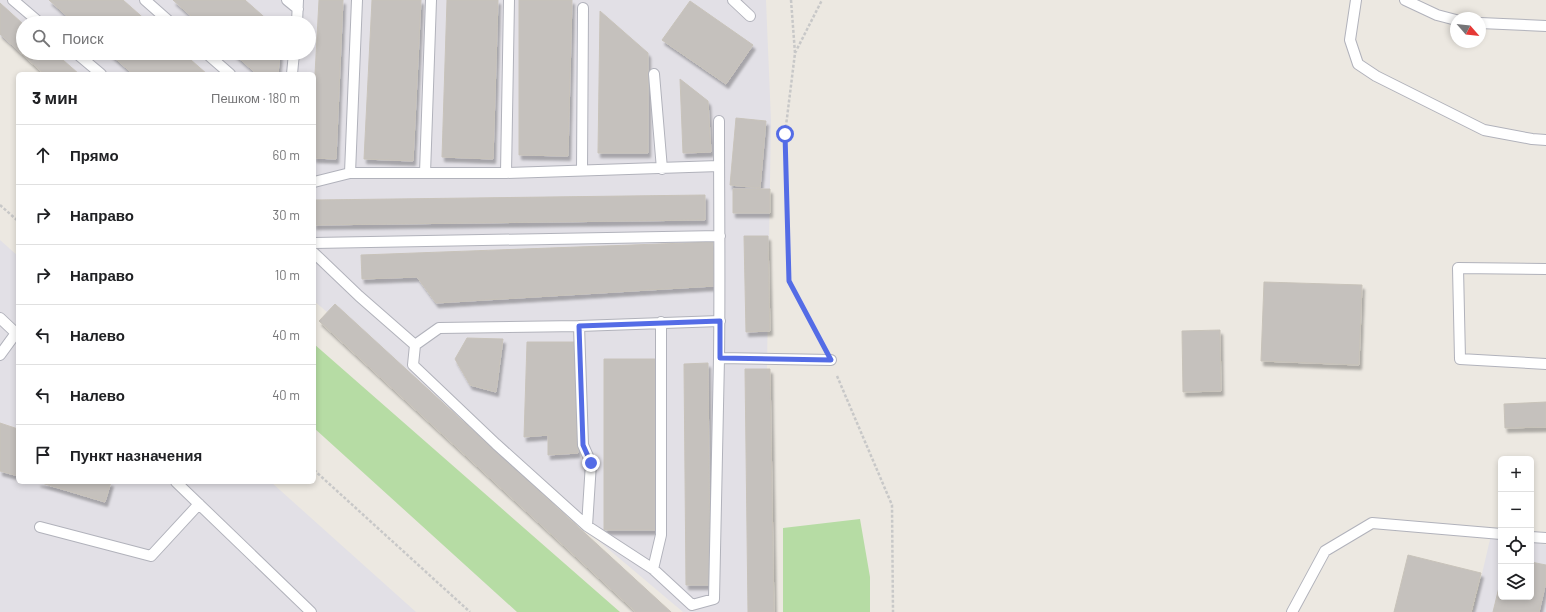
<!DOCTYPE html>
<html lang="ru">
<meta charset="utf-8">
<style>
:root{--surface:#fff;--page:#f6f6f6;--text:#202124;--muted:#757577;--line:#e0e0e0}
body{margin:0;font-family:Barlow,sans-serif;background:var(--page);color:var(--text)}
.controls{position:absolute;right:12px;bottom:12px;display:grid;overflow:hidden;border-radius:6px;box-shadow:0 2px 6px #0003}
.controls button{width:36px;height:36px;display:grid;place-items:center;padding:0;border:0;border-bottom:1px solid var(--line);background:var(--surface);color:var(--text);font:20px sans-serif}
.compass{position:absolute;left:1450px;top:12px;width:36px;height:36px;border-radius:50%;background:var(--surface);box-shadow:0 2px 6px #0003;rotate:118deg}
.stop{position:absolute;width:12px;height:12px;margin:-9px;border:3px solid #546ce6;border-radius:50%;background:#fff}
.stop.end{background:#546ce6;border-color:#fff;box-shadow:0 1px 4px #0008}
.list{margin:0;padding:0;list-style:none}
h2{display:flex;justify-content:space-between;align-items:center;height:52px;margin:0;padding:0 16px;font-size:17px}
h2 small{font-size:13px;font-weight:400;color:var(--muted)}
.list li{display:grid;grid-template-columns:26px 1fr auto;gap:12px;align-items:center;box-sizing:border-box;height:60px;padding:0 16px;border-top:1px solid var(--line)}
.list b{display:block;font-size:15px;white-space:nowrap}
.list em{font-size:13px;font-style:normal;color:var(--muted)}
.icon{flex:none;width:22px;height:22px;fill:none;stroke:currentColor;stroke-width:2;stroke-linecap:round;stroke-linejoin:round}
.map{position:relative;flex:none;width:1546px;height:612px;overflow:hidden}
.search{position:absolute;background:var(--surface);box-shadow:0 2px 6px #0003;left:16px;top:16px;width:300px;height:44px;display:flex;align-items:center;gap:10px;box-sizing:border-box;padding:0 14px;border-radius:22px;color:var(--muted);font-size:15px}
.panel{position:absolute;background:var(--surface);box-shadow:0 2px 6px #0003;left:16px;top:72px;width:300px;height:412px;border-radius:6px}
.map>svg:first-child{display:block}
</style>
<div class="map">
<svg width="1546" height="612" viewBox="0 0 1546 612">
<defs>
<filter id="shadow"><feDropShadow dx="2.5" dy="4.5" stdDeviation="1" flood-color="#0004"/></filter>
</defs>
<rect width="100%" height="100%" fill="#ece8e1"/>
<path fill="#e2e0e6" fill-rule="evenodd" d="M 0,0 L 766,0 L 771,121 L 763,612 L 683,612 L 314,301 L 314,74 L 45,74 L 0,36 ZM 23,23 L 309,23 L 309,53 L 23,53 Z
M 0,240 L 18,256 L 18,482 L 271,482 L 416,612 L 0,612 Z
M 1492,531 L 1501,533 L 1501,597 L 1531,597 L 1531,541 L 1546,545 L 1546,612 L 1473,612 Z"/>
<path fill="#b6dca4" d="M 314,344 L 620,612 L 517,612 L 314,428 Z
M 860,519 L 870,577 L 870,612 L 783,612 L 783,528 Z"/>
<path fill="#c5c1bd" stroke="#c8c3ba" filter="url(#shadow)" d="M 49,0 L 123,0 L 149,23 L 75,23 Z
M 173,0 L 245,0 L 271,23 L 199,23 Z
M 319,0 L 343,0 L 336,159 L 314,158 L 314,93 Z
M 372,0 L 421,0 L 413,161 L 364,159 Z
M 447,0 L 498,0 L 493,159 L 442,157 Z
M 519,0 L 572,0 L 568,156 L 519,155 Z
M 690,1 L 753,45 L 726,84 L 662,40 Z
M 0,3 L 23,24 L 23,53 L 55,53 L 79,74 L 44,74 L 0,34 Z
M 600,11 L 648,53 L 648,153 L 598,153 Z
M 109,53 L 183,53 L 207,74 L 133,74 Z
M 233,53 L 280,53 L 278,74 L 257,74 Z
M 680,79 L 708,101 L 711,152 L 683,153 Z
M 736,118 L 766,121 L 760,188 L 730,185 Z
M 733,189 L 770,189 L 770,213 L 733,213 Z
M 705,195 L 705,220 L 314,225 L 314,200 Z
M 744,236 L 768,236 L 770,331 L 746,332 Z
M 713,242 L 714,286 L 436,303 L 417,277 L 362,279 L 361,255 Z
M 1264,282 L 1362,285 L 1359,365 L 1261,361 Z
M 335,304 L 671,612 L 636,612 L 319,321 Z
M 1220,330 L 1221,391 L 1183,392 L 1182,331 Z
M 467,338 L 503,339 L 496,392 L 470,385 L 455,359 Z
M 527,342 L 575,342 L 578,453 L 548,455 L 548,435 L 524,437 Z
M 604,359 L 656,359 L 657,530 L 604,530 Z
M 708,363 L 710,585 L 686,585 L 684,364 Z
M 745,369 L 770,369 L 774,612 L 748,612 Z
M 1546,402 L 1546,427 L 1505,428 L 1504,404 Z
M 0,423 L 18,429 L 18,476 L 0,471 Z
M 38,482 L 111,482 L 105,502 Z
M 1408,555 L 1481,573 L 1471,612 L 1394,612 Z
M 1531,562 L 1546,565 L 1546,582 L 1539,612 L 1493,612 L 1501,579 L 1501,597 L 1531,597 Z"/>
<g fill="none" stroke-linecap="round" stroke-linejoin="round">
<g stroke="#b1b2bb" stroke-width="12">
<path id="lane" d="M 13,0 L 40,23
M 145,0 L 171,23
M 287,0 L 298,9
M 733,0 L 750,16
M 1356,0 L 1350,40 L 1358,64 L 1376,76 L 1484,130 L 1532,139 L 1546,140
M 1405,0 L 1437,15 L 1456,20
M 297,23 L 298,0
M 1480,23 L 1546,26
M 76,53 L 101,74
M 206,53 L 230,74
M 292,74 L 294,53
M 654,74 L 662,169
M 719,121 C 719,200 720,279 719,358 L 714,599 L 692,605 L 653,569 L 587,526 L 496,444 L 413,365 L 415,345 L 439,328 L 579,326 L 720,321
M 582,170 L 583,8
M 350,173 L 357,0
M 425,173 L 431,0
M 506,173 L 509,0
M 314,182 L 350,173 L 506,173 L 719,166
M 314,243 L 720,236
M 314,253 L 359,296 L 415,345
M 1546,269 L 1458,268 L 1460,359 L 1546,364
M 0,318 L 18,335
M 579,326 L 583,445 L 591,463 L 587,526
M 0,355 L 16,333
M 719,358 L 831,360
M 176,482 L 311,612
M 40,527 L 151,556 L 199,504
M 1531,537 L 1546,538
M 653,569 L 661,535 L 661,322
M 1292,612 L 1325,551 L 1372,523 L 1501,534"/>
</g>
<path stroke="#c8c8c8" stroke-width="2.5" stroke-dasharray="3 2" stroke-linecap="butt" d="M 791,0 L 795,53 L 785,134 L 789,281 L 821,342
M 795,53 L 822,0
M 0,205 L 18,221
M 837,376 L 892,505 L 893,612
M 314,470 L 470,612"/>
<use href="#lane" stroke="#fff" stroke-width="10"/>
</g>
<g fill="none" stroke-linecap="round" stroke-linejoin="round">
<path stroke="#546ce6" stroke-width="5" d="M 591,463 L 583,445 L 579,326 L 720,321 L 720,358 L 831,360 L 789,281 L 785,134"/>
</g>
</svg>
<div class="controls">
<button>+</button>
<button>−</button>
<button><svg class="icon" aria-label="locate" viewBox="0 0 24 24"><circle cx="12" cy="12" r="6"/><path d="M12 2v4M12 18v4M2 12h4M18 12h4"/></svg></button>
<button><svg class="icon" aria-label="layers" viewBox="0 0 24 24"><path d="M12 4l9 5-9 5-9-5zM3 14l9 5 9-5"/></svg></button>
</div>
<svg class="compass" viewBox="-18 -18 36 36"><path d="M0-13l5 13h-10z" fill="#e53935"/><path d="M0 13l5-13h-10z" fill="#757577"/></svg>
<div class="stop" style="left:785px;top:134px"></div>
<div class="stop end" style="left:591px;top:463px"></div>
<div class="search"><svg class="icon" aria-label="search" viewBox="0 0 24 24"><circle cx="10" cy="10" r="6"/><path d="M15 15l6 6"/></svg>Поиск</div>
<section class="panel">
<h2>3 мин<small>Пешком · 180 m</small></h2>
<ul class="list">
<li><svg class="icon" aria-label="ahead" viewBox="0 0 24 24"><path d="M12 20V5M6 11l6-6 6 6"/></svg><div><b>Прямо</b></div><em>60 m</em></li>
<li><svg class="icon" aria-label="right" viewBox="0 0 24 24"><path d="M7 20v-9h11M14 6l5 5-5 5"/></svg><div><b>Направо</b></div><em>30 m</em></li>
<li><svg class="icon" aria-label="right" viewBox="0 0 24 24"><path d="M7 20v-9h11M14 6l5 5-5 5"/></svg><div><b>Направо</b></div><em>10 m</em></li>
<li><svg class="icon" aria-label="left" viewBox="0 0 24 24"><path d="M17 20v-9H6M10 6l-5 5 5 5"/></svg><div><b>Налево</b></div><em>40 m</em></li>
<li><svg class="icon" aria-label="left" viewBox="0 0 24 24"><path d="M17 20v-9H6M10 6l-5 5 5 5"/></svg><div><b>Налево</b></div><em>40 m</em></li>
<li><svg class="icon" aria-label="arrive" viewBox="0 0 24 24"><path d="M6 21V4h12l-3 4 3 4H6"/></svg><div><b>Пункт назначения</b></div></li>
</ul>
</section>
</div>
